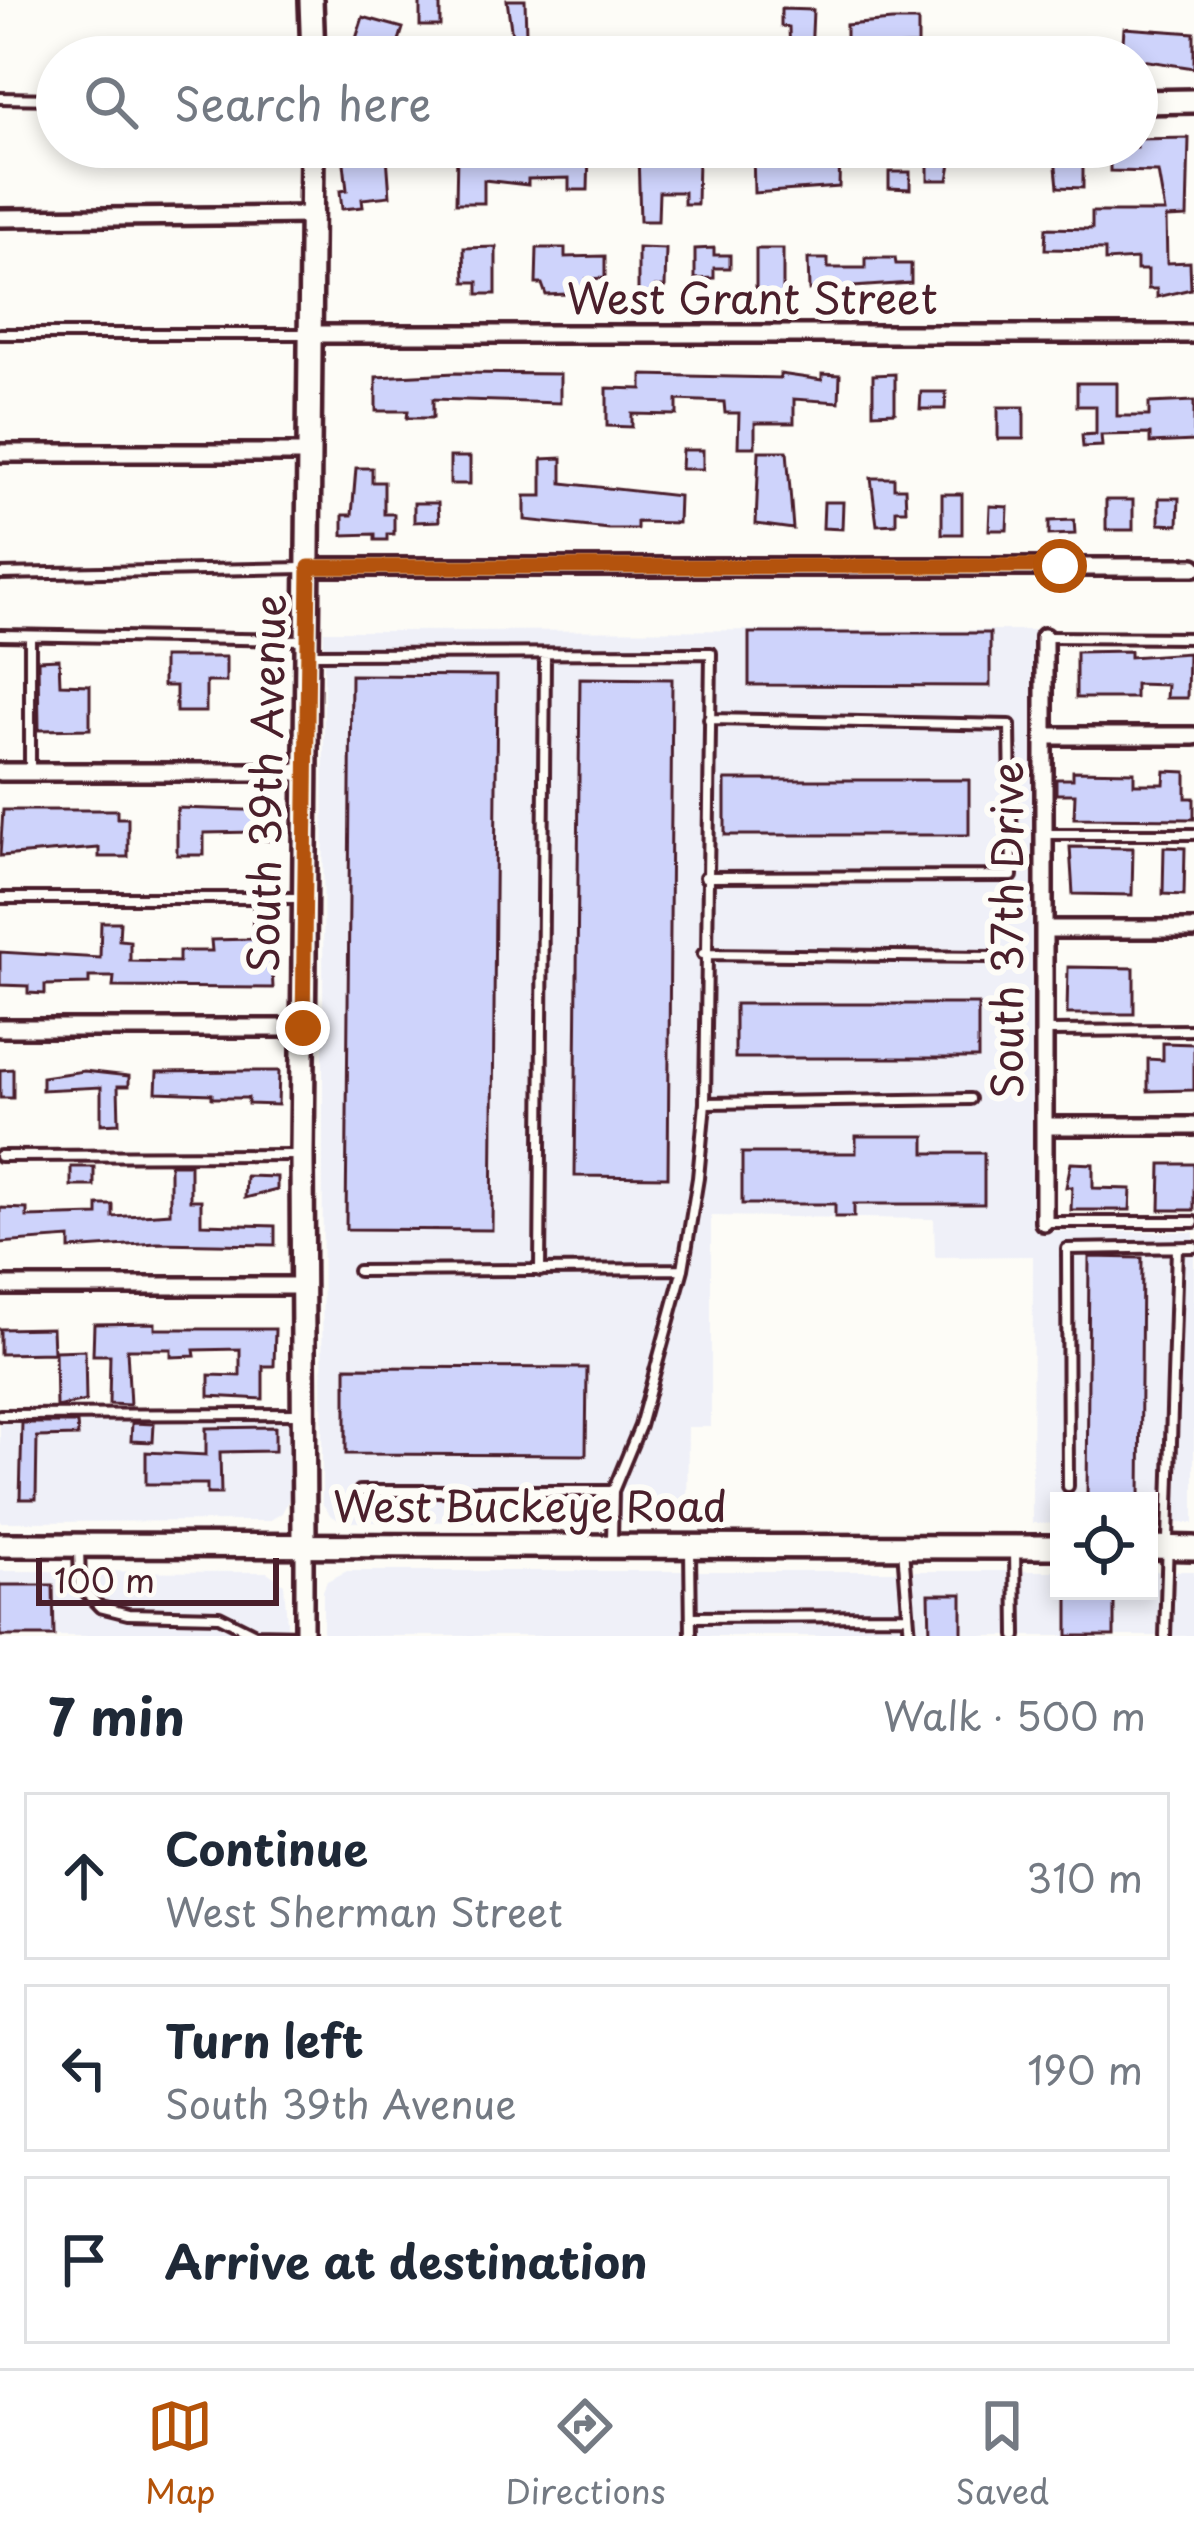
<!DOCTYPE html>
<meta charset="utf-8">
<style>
:root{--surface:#fff;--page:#f6f6f7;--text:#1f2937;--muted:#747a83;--line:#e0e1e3;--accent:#b45309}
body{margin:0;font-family:"Playpen Sans",sans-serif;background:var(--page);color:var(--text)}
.controls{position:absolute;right:36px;bottom:36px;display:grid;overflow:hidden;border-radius:0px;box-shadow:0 6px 18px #0003}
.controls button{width:108px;height:108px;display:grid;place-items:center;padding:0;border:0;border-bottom:3px solid var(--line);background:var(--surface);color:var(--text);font:60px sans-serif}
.scale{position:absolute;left:36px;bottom:30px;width:243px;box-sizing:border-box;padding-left:12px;border:6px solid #4a1f2b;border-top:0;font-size:33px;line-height:42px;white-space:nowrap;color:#4a1f2b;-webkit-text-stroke:9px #fdfcf7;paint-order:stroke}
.stop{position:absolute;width:36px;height:36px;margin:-27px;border:9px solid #b45309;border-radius:50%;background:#fff}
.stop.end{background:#b45309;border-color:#fff;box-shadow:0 3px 12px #0008}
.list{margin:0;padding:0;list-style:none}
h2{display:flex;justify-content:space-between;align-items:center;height:156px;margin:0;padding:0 48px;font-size:51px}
h2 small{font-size:39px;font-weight:400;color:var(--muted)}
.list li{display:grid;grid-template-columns:78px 1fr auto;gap:36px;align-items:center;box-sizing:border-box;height:168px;margin:0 24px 24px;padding:0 24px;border:3px solid var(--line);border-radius:0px}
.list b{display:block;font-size:45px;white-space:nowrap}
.list p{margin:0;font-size:39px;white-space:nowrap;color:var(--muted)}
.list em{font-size:39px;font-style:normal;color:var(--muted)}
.icon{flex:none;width:66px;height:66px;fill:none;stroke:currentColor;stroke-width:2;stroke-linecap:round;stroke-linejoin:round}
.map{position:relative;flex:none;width:1194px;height:1636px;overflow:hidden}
.search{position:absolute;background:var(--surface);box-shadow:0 6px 18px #0003;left:36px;right:36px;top:36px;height:132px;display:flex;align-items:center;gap:30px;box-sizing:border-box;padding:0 42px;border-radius:66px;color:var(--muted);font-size:45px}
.sheet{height:732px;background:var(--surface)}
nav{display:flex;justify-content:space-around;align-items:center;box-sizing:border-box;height:168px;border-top:3px solid var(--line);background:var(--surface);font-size:33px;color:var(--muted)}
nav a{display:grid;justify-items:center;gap:6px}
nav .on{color:var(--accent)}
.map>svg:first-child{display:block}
</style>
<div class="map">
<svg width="1194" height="1636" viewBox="0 0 1194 1636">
<rect width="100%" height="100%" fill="#fdfcf7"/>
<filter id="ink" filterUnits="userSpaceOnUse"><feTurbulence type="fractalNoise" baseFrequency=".00833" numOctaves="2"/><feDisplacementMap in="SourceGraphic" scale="24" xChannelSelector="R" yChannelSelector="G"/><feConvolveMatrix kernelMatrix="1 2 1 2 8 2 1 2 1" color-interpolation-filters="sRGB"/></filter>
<g filter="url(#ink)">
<path fill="#eff0f8" d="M 1040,630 L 1035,1231 L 1194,1232 L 1194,1523 L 1149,1523 L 1149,1501 L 1059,1501 L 1059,1523 L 1032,1523 L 1033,1256 L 935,1257 L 934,1219 L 711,1216 L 711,1427 L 688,1427 L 687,1521 L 343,1522 L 331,1516 L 322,1503 L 324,631 Z
M 0,1408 L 290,1409 L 289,1499 L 282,1513 L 269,1521 L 0,1522 Z
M 0,1571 L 267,1572 L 284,1584 L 288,1636 L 0,1636 Z
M 347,1571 L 1059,1571 L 1059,1591 L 1149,1591 L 1149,1571 L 1194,1571 L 1194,1636 L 323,1636 L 323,1591 L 327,1581 Z"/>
<path fill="#ced3fb" stroke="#4a1f2b" stroke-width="3" d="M 420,0 L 440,0 L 440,26 L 420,26 Z
M 507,0 L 525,0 L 526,34 L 545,34 L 545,57 L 526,57 L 526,43 L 513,43 Z
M 781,9 L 813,10 L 811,57 L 790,57 L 789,27 L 781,26 Z
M 363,17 L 403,28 L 394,57 L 350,57 Z
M 892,21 L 918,21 L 918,45 L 880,46 L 880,57 L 846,57 L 846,25 Z
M 1124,28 L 1194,33 L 1194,68 L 1122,57 Z
M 1189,138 L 1187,217 L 1166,218 L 1167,263 L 1190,262 L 1191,289 L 1157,297 L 1157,289 L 1148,289 L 1148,270 L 1137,270 L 1137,259 L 1105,261 L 1105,250 L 1045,249 L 1046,228 L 1092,229 L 1092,212 L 1165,212 L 1158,172 L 1110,171 L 1110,163 L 1083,162 L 1083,188 L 1058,187 L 1054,147 L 1137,147 L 1137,139 Z
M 526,147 L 589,151 L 588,190 L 569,190 L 569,178 L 528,179 L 528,185 L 484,180 L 484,203 L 456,203 L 457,152 Z
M 648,147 L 666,147 L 666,159 L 698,159 L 697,204 L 684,204 L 684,192 L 659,192 L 658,221 L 640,221 L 638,153 L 648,153 Z
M 928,147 L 954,147 L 948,180 L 928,180 Z
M 753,148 L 771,148 L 771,153 L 840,148 L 839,187 L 754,193 Z
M 364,152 L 364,158 L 387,156 L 390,196 L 362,199 L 363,207 L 342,209 L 340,191 L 347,190 L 343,154 Z
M 889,172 L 910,172 L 910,189 L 889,188 Z
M 496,247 L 496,294 L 478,294 L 478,282 L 465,282 L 464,248 Z
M 537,248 L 565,248 L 565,257 L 605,256 L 605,278 L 587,279 L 588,293 L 546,295 L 542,284 L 536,284 Z
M 638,248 L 666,249 L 665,287 L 655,287 L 655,294 L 638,294 Z
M 714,248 L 714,255 L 730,255 L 730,268 L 714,268 L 714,278 L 695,279 L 695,249 Z
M 756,249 L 783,249 L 783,303 L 756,296 Z
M 865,258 L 895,258 L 896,264 L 911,264 L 911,283 L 809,290 L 808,259 L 828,259 L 828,268 L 865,268 Z
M 456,373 L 560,374 L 560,403 L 433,399 L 433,418 L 407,418 L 408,411 L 376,411 L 376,377 Z
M 780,374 L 822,380 L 822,374 L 840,375 L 839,402 L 794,399 L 794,423 L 755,423 L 755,447 L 738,447 L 739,413 L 725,413 L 724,402 L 677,400 L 677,415 L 632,414 L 632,427 L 607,426 L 607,388 L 642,389 L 642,375 L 780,378 Z
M 895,374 L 895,412 L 873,413 L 873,375 Z
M 1077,383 L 1117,383 L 1117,416 L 1149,416 L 1149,403 L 1194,401 L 1194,441 L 1150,443 L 1150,434 L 1101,435 L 1102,446 L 1083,447 L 1082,435 L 1096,434 L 1096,406 L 1077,406 Z
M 921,392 L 946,392 L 945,409 L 920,409 Z
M 998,407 L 1024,407 L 1024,439 L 998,439 Z
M 682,450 L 703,450 L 703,469 L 681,469 Z
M 759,451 L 787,451 L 793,529 L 756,524 Z
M 450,457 L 470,457 L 470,484 L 450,484 Z
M 562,458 L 562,483 L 679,496 L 678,523 L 637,522 L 637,529 L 609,529 L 525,520 L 525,496 L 542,496 L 542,459 Z
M 356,468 L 372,468 L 372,482 L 384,482 L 384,514 L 394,514 L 394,534 L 387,534 L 387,540 L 375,540 L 375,534 L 343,535 L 343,515 L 352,515 Z
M 871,478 L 894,478 L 894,488 L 905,488 L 906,510 L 896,510 L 896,524 L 877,525 Z
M 942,494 L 962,494 L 962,534 L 942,534 Z
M 1159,498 L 1179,498 L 1178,525 L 1159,524 Z
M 1106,500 L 1133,500 L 1133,530 L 1106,530 Z
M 824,502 L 843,502 L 842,529 L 823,528 Z
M 414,503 L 438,503 L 439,521 L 414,522 Z
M 990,506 L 1008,507 L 1007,530 L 989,530 Z
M 1074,520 L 1075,534 L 1049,535 L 1049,521 Z
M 749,633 L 990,633 L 990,686 L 749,685 Z
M 1130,651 L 1130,657 L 1188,653 L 1187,698 L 1166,698 L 1167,685 L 1135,684 L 1135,698 L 1076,698 L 1076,652 Z
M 163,657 L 226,657 L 226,682 L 206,682 L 206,712 L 176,712 L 176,686 L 163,686 Z
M 59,659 L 60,684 L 90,685 L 90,729 L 39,730 L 38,660 Z
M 351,675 L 497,676 L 492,1230 L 346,1229 Z
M 580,678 L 672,679 L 668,1177 L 575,1176 Z
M 1073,771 L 1134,772 L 1134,784 L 1164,784 L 1165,771 L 1186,772 L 1186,798 L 1194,798 L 1194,819 L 1074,818 L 1075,794 L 1056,794 L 1056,779 L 1073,779 Z
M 725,780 L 969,780 L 969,835 L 725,835 Z
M 177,808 L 278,811 L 277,841 L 256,840 L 256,832 L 204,833 L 204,855 L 177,855 Z
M 3,810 L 117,810 L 117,818 L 128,818 L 128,857 L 99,857 L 99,848 L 0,856 Z
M 1070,847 L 1133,848 L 1132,895 L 1073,894 Z
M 1164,847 L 1185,848 L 1184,895 L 1163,894 Z
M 253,907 L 269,908 L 273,988 L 113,987 L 114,977 L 89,977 L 89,984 L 45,985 L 45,994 L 28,993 L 28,986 L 0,985 L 0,952 L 100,958 L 101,922 L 120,922 L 119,940 L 130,941 L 130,961 L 179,962 L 179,951 L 212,951 L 211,940 L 252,939 Z
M 1068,967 L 1134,968 L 1134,1014 L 1067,1014 Z
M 735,1004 L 978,1004 L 978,1058 L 735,1058 Z
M 1163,1043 L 1194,1044 L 1194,1090 L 1148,1091 L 1148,1059 L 1163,1060 Z
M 13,1069 L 13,1098 L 0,1098 L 0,1070 Z
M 84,1071 L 129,1076 L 129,1086 L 118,1086 L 119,1123 L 101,1124 L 101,1087 L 42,1090 L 42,1077 Z
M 248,1071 L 279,1071 L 278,1105 L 248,1104 L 248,1098 L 212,1098 L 212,1094 L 156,1092 L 157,1072 Z
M 856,1136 L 925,1136 L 925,1153 L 984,1153 L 984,1204 L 854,1204 L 854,1217 L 835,1217 L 835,1204 L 742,1204 L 742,1153 L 856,1153 Z
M 1071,1163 L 1093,1164 L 1093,1188 L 1131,1189 L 1130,1210 L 1071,1210 L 1072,1187 L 1066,1187 Z
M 170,1164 L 190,1164 L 190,1200 L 201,1200 L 201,1224 L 275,1226 L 275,1245 L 157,1243 L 70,1249 L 70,1238 L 0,1243 L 0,1208 L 27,1209 L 27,1217 L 98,1215 L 98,1205 L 113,1205 L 113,1217 L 170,1213 Z
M 1161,1164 L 1194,1164 L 1194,1210 L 1160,1210 Z
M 71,1167 L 94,1167 L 94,1186 L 71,1186 Z
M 246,1176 L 277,1177 L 277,1190 L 245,1198 Z
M 1089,1257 L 1142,1258 L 1140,1500 L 1087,1499 Z
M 155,1323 L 155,1329 L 275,1329 L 274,1366 L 263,1366 L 263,1399 L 209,1396 L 209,1375 L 240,1376 L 240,1349 L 194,1350 L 195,1356 L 171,1357 L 171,1349 L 127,1349 L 130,1405 L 109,1404 L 110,1355 L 93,1355 L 94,1324 Z
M 52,1328 L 53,1353 L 0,1354 L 0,1329 Z
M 85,1350 L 86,1401 L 56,1407 L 55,1351 Z
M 346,1367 L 587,1368 L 586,1455 L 346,1454 Z
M 22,1423 L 77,1423 L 78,1436 L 37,1437 L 36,1499 L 20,1499 Z
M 132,1423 L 154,1424 L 153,1442 L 131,1441 Z
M 275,1427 L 275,1451 L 220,1452 L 221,1494 L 207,1494 L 207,1484 L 146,1484 L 146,1452 L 206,1455 L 206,1428 Z
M 0,1585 L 53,1585 L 54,1636 L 0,1636 Z
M 1068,1593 L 1114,1593 L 1114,1636 L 1068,1636 Z
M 929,1594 L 962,1594 L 962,1636 L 930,1636 Z"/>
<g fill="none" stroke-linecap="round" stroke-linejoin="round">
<g stroke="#4a1f2b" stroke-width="16">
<path id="service" d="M 0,98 L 57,99
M 0,334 L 308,334
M 0,574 L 304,568
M 0,635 L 302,640
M 30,636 L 30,771
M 1046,637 L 1194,638
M 312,654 L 711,653 L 705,1103 L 698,1178 L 683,1269 L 640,1426 L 613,1491 L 612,1540
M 1046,834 L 1194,834
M 705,877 L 1012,876 L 1010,725 L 709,719
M 0,898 L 304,898
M 703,954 L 990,957
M 1046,1031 L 1194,1030
M 705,1103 L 970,1099
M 0,1156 L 300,1155
M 1046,1222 L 1194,1222
M 358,1271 L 683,1269
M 540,1271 L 545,656
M 0,1415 L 301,1414
M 1068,1486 L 1067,1249 L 1194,1247
M 360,1491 L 613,1491
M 79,1546 L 80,1586 L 100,1607 L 128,1614 L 219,1616 L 255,1634 L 304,1635
M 1015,1548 L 1016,1636
M 690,1549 L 691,1636
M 903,1549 L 910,1636
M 691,1617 L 905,1616
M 1165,1636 L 1177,1248"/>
</g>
<g stroke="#4a1f2b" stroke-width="24">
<path id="minor" d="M 0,218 L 311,215
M 310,334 L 1194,334
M 0,453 L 308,453
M 309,567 L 1194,567
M 1044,637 L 1044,1222
M 1044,736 L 1194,736
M 0,772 L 308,772
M 1045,929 L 1194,929
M 0,1028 L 303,1028
M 1044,1126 L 1194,1126
M 0,1286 L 301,1286
M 304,1545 L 304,1636"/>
</g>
<g stroke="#4a1f2b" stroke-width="30">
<path id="tertiary" d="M 311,0 L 313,57
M 1137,102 L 1194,101
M 304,1545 L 302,1155 L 312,147"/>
</g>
<g stroke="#4a1f2b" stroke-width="30">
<path id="secondary" d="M 0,1545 L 1059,1547
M 1149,1547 L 1194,1548"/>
</g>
<use href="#service" stroke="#fdfcf7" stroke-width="8"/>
<use href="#minor" stroke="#fdfcf7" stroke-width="15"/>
<use href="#tertiary" stroke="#fdfcf7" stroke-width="21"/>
<use href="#secondary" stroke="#fdfcf7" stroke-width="21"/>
</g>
</g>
<g fill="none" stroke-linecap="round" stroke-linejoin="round" filter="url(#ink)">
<path stroke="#b45309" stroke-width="15" d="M 303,1028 L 309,567 L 1060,566"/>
</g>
<g text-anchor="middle" stroke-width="12" stroke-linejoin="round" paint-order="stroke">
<g font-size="42" fill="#4a1f2b" stroke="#fdfcf7">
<text x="752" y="314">West Grant Street</text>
<text transform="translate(267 783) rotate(-89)" y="15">South 39th Avenue</text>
<text transform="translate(1008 930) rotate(-90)" y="15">South 37th Drive</text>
<text x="530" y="1522">West Buckeye Road</text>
</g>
</g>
</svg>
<div class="controls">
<button><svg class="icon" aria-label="locate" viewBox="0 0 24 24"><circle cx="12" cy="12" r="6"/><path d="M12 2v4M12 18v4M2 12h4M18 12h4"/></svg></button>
</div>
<div class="scale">100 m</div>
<div class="stop" style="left:1060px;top:566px"></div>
<div class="stop end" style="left:303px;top:1028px"></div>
<div class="search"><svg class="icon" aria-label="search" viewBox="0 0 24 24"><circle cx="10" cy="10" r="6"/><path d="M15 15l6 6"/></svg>Search here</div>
</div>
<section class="sheet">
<h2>7 min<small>Walk · 500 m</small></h2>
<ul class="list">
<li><svg class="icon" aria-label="ahead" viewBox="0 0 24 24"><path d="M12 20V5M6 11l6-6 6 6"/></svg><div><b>Continue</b><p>West Sherman Street</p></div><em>310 m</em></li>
<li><svg class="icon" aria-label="left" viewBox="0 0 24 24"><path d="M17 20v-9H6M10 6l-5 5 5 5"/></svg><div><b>Turn left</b><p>South 39th Avenue</p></div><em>190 m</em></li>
<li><svg class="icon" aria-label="arrive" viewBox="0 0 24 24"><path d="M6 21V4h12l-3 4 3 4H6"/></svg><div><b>Arrive at destination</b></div></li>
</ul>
</section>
<nav>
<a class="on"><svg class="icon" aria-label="map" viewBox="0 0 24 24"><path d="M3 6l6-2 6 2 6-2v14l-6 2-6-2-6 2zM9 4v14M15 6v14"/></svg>Map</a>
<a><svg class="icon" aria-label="directions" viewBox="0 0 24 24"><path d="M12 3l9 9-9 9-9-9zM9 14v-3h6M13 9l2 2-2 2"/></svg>Directions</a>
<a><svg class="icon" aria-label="saved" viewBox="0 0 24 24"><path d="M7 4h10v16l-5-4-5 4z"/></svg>Saved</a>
</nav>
